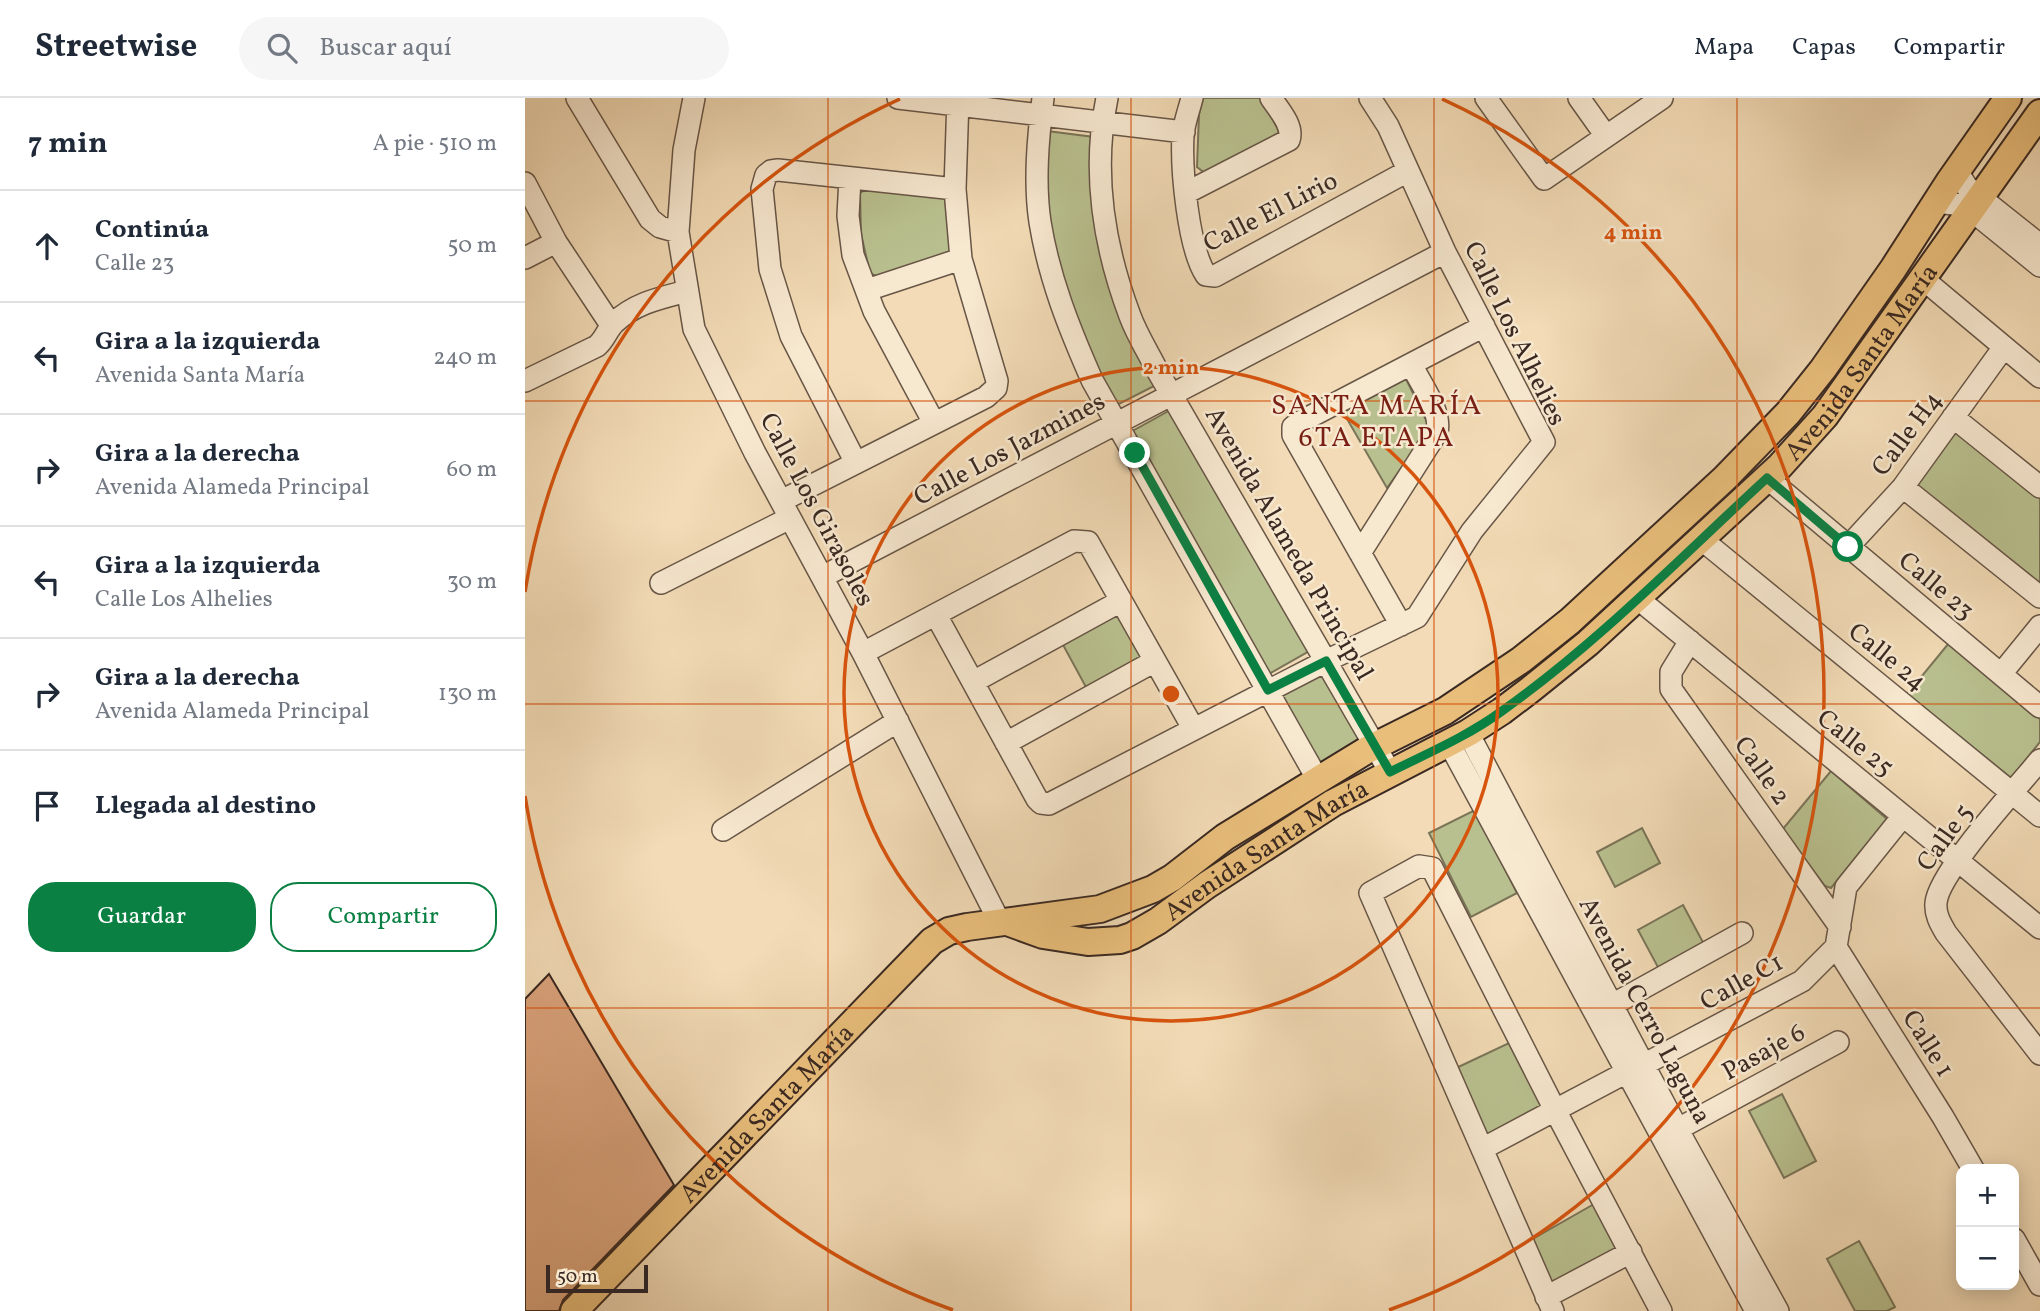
<!DOCTYPE html>
<html lang="es">
<meta charset="utf-8">
<style>
:root{--surface:#fff;--page:#f6f6f7;--text:#1f2937;--muted:#747a83;--line:#e0e1e3;--accent:#0b8043}
body{margin:0;font-family:Vollkorn,serif;background:var(--page);color:var(--text)}
.controls{position:absolute;right:21px;bottom:21px;display:grid;overflow:hidden;border-radius:14px;box-shadow:0 4px 18px #0003}
.controls button{width:63px;height:63px;display:grid;place-items:center;padding:0;border:0;border-bottom:2px solid var(--line);background:var(--surface);color:var(--text);font:35px sans-serif}
.scale{position:absolute;left:21px;bottom:18px;width:102px;box-sizing:border-box;padding-left:7px;border:4px solid #3a2922;border-top:0;font-size:19px;line-height:24px;white-space:nowrap;color:#3a2922;-webkit-text-stroke:5px #f7e8d0;paint-order:stroke}
.stop{position:absolute;width:21px;height:21px;margin:-16px;border:5px solid #0b8043;border-radius:50%;background:#fff}
.stop.end{background:#0b8043;border-color:#fff;box-shadow:0 2px 7px #0008}
.list{margin:0;padding:0;list-style:none}
h2{display:flex;justify-content:space-between;align-items:center;height:91px;margin:0;padding:0 28px;font-size:30px}
h2 small{font-size:23px;font-weight:400;color:var(--muted)}
.list li{display:grid;grid-template-columns:46px 1fr auto;gap:21px;align-items:center;box-sizing:border-box;height:112px;padding:0 28px;border-top:2px solid var(--line)}
.list b{display:block;font-size:26px;white-space:nowrap}
.list p{margin:0;font-size:23px;white-space:nowrap;color:var(--muted)}
.list em{font-size:23px;font-style:normal;color:var(--muted)}
.actions{display:flex;gap:14px;padding:21px 28px}
.actions a{flex:1;padding:16px 0;border:2px solid var(--accent);border-radius:28px;text-align:center;font-size:24px;color:var(--accent)}
.actions .main{background:var(--accent);color:#fff}
.icon{flex:none;width:38px;height:38px;fill:none;stroke:currentColor;stroke-width:2;stroke-linecap:round;stroke-linejoin:round}
.map{position:relative;flex:none;width:1515px;height:1213px;overflow:hidden}
header{display:flex;align-items:center;gap:42px;box-sizing:border-box;height:98px;padding:0 35px;background:var(--surface);border-bottom:2px solid var(--line)}
header strong{font-size:33px}
nav{display:flex;gap:38px;margin-inline-start:auto;font-size:24px}
.search{width:490px;height:63px;background:var(--page);display:flex;align-items:center;gap:18px;box-sizing:border-box;padding:0 24px;border-radius:38px;color:var(--muted);font-size:26px}
main{display:flex}
aside{flex:1;background:var(--surface)}
.map>svg:first-child{display:block}
</style>
<header>
<strong>Streetwise</strong>
<div class="search"><svg class="icon" aria-label="search" viewBox="0 0 24 24"><circle cx="10" cy="10" r="6"/><path d="M15 15l6 6"/></svg>Buscar aquí</div>
<nav><a>Mapa</a><a>Capas</a><a>Compartir</a></nav>
</header>
<main>
<aside>
<h2>7 min<small>A pie · 510 m</small></h2>
<ul class="list">
<li><svg class="icon" aria-label="ahead" viewBox="0 0 24 24"><path d="M12 20V5M6 11l6-6 6 6"/></svg><div><b>Continúa</b><p>Calle 23</p></div><em>50 m</em></li>
<li><svg class="icon" aria-label="left" viewBox="0 0 24 24"><path d="M17 20v-9H6M10 6l-5 5 5 5"/></svg><div><b>Gira a la izquierda</b><p>Avenida Santa María</p></div><em>240 m</em></li>
<li><svg class="icon" aria-label="right" viewBox="0 0 24 24"><path d="M7 20v-9h11M14 6l5 5-5 5"/></svg><div><b>Gira a la derecha</b><p>Avenida Alameda Principal</p></div><em>60 m</em></li>
<li><svg class="icon" aria-label="left" viewBox="0 0 24 24"><path d="M17 20v-9H6M10 6l-5 5 5 5"/></svg><div><b>Gira a la izquierda</b><p>Calle Los Alhelies</p></div><em>30 m</em></li>
<li><svg class="icon" aria-label="right" viewBox="0 0 24 24"><path d="M7 20v-9h11M14 6l5 5-5 5"/></svg><div><b>Gira a la derecha</b><p>Avenida Alameda Principal</p></div><em>130 m</em></li>
<li><svg class="icon" aria-label="arrive" viewBox="0 0 24 24"><path d="M6 21V4h12l-3 4 3 4H6"/></svg><div><b>Llegada al destino</b></div></li>
</ul>
<div class="actions"><a class="main">Guardar</a><a>Compartir</a></div>
</aside>
<div class="map">
<svg width="1515" height="1213" viewBox="0 0 1515 1213">
<rect width="100%" height="100%" fill="#f2dbb6"/>
<filter id="stains"><feTurbulence type="fractalNoise" baseFrequency=".00286" numOctaves="4"/><feColorMatrix values="0 0 0 0 .2 0 0 0 0 .09 0 0 0 0 .02 0 0 0 .5 -.17"/></filter>
<radialGradient id="worn" r=".72"><stop offset=".6" stop-color="#630" stop-opacity="0"/><stop offset="1" stop-color="#630" stop-opacity=".3"/></radialGradient>
<path fill="#b9c08f" stroke="#7a7458" stroke-width="2" d="M 678,0 L 735,0 L 756,35 L 681,76 L 672,69 L 674,16 Z
M 522,33 L 569,39 L 570,104 L 633,286 L 590,308 L 550,226 L 523,120 L 520,64 Z
M 341,91 L 420,99 L 425,154 L 351,178 L 345,175 L 336,136 L 335,95 Z
M 881,281 L 905,330 L 862,390 L 818,314 Z
M 649,310 L 786,552 L 742,577 L 604,335 Z
M 1432,330 L 1515,400 L 1515,487 L 1391,387 Z
M 595,514 L 619,560 L 562,591 L 537,545 Z
M 1424,545 L 1515,621 L 1515,644 L 1486,680 L 1382,596 Z
M 799,571 L 841,647 L 796,672 L 754,597 Z
M 1306,673 L 1362,721 L 1306,790 L 1300,788 L 1257,732 Z
M 950,712 L 992,795 L 946,819 L 904,735 Z
M 1117,730 L 1135,765 L 1090,789 L 1072,754 Z
M 1158,807 L 1180,848 L 1135,873 L 1113,832 Z
M 984,945 L 1019,1012 L 962,1042 L 929,971 Z
M 1257,996 L 1291,1063 L 1259,1080 L 1224,1013 Z
M 1069,1106 L 1096,1155 L 1027,1190 L 1006,1142 Z
M 1334,1143 L 1370,1209 L 1362,1213 L 1330,1213 L 1302,1161 Z"/>
<path fill="#dba47d" stroke="#3a2922" stroke-width="2" d="M 24,876 L 149,1087 L 38,1202 L 34,1213 L 0,1213 L 0,901 Z"/>
<g fill="none" stroke-linecap="round" stroke-linejoin="round">
<g stroke="#685647" stroke-width="24">
<path id="minor" d="M 52,0 L 125,121 L 135,129 L 153,134
M 169,0 L 159,52 L 153,134 L 169,231 L 230,355 L 338,555 L 475,825
M 373,0 L 659,34
M 518,0 C 513,40 509,84 515,124 C 524,180 544,230 567,282 L 793,682
M 582,0 C 567,73 579,149 605,218 C 612,237 623,254 632,272 L 865,674
M 667,0 C 664,12 659,25 658,37 C 656,70 663,150 681,177 L 690,178 L 883,73
M 961,0 L 1019,81 L 1137,0
M 1054,0 L 1081,38
M 1434,71 L 1435,78 L 1442,89 L 1515,147
M 325,80 L 323,118 L 328,157 L 349,213 L 409,325
M 0,85 L 31,144 L 86,227
M 661,95 L 764,42 C 769,28 754,12 746,0
M 1411,104 L 1437,107 L 1456,120 L 1515,168
M 0,160 L 31,144
M 1398,181 L 1515,279
M 342,192 L 436,161
M 0,283 L 72,248 C 80,241 82,232 89,225 C 110,205 135,200 162,193
M 1428,319 L 1515,389
M 331,365 L 266,238 L 245,171 L 237,91 L 241,77 L 246,73 L 253,72 L 430,91
M 1242,380 L 1515,609
M 1378,389 L 1515,499
M 256,403 L 461,299 L 471,290 L 472,283 L 436,161 L 430,91 L 433,0
M 1176,441 L 1515,718
M 1323,449 L 1378,389 L 1479,249
M 835,455 L 912,334 C 917,313 895,285 886,266
M 297,479 L 920,154
M 136,485 L 265,420
M 1112,500 L 1515,830
M 411,517 L 512,701 L 516,705 L 524,706 L 801,563 L 892,519 L 947,433 L 1019,344 L 920,154 L 863,28 L 845,0
M 876,527 L 768,337 L 768,329 L 775,324 L 959,228
M 1165,543 L 1146,574 L 1146,591 L 1315,829
M 338,555 L 549,443 L 563,444 L 668,630
M 1476,576 L 1515,528
M 448,584 L 596,503
M 943,635 L 1160,1045 L 1253,1213
M 481,645 L 630,563
M 924,645 L 1231,1213
M 1515,662 C 1493,689 1413,775 1411,805 C 1410,816 1415,825 1421,835 L 1515,956
M 198,732 L 373,623
M 1311,849 L 1418,1019 L 1448,1071
M 1087,907 L 1217,835
M 1118,967 L 1277,883 L 1311,849 L 1321,789 L 1378,718
M 1153,1031 L 1313,944
M 957,1051 L 1102,974
M 1489,1141 L 1515,1187
M 1021,1199 L 1106,1154
M 1028,1213 L 845,795 L 894,768 L 907,770 L 1030,1012 L 1136,1213"/>
</g>
<g stroke="#3a2922" stroke-width="30">
<g id="major">
<path id="s1" d="M 485,825 L 518,837 L 563,844 L 595,842 L 607,838 L 633,823 L 682,787 L 808,705 L 943,635 L 977,613 L 1006,591 L 1063,545 L 1255,368 L 1300,318 L 1515,15"/>
<path id="s2" d="M 49,1213 L 407,843 L 424,833 L 442,829 L 575,811 L 628,791 L 647,780 L 700,739 L 842,652 L 920,613 L 996,562 L 1045,523 L 1200,380 L 1263,315 L 1298,271 L 1368,171 L 1424,84 L 1483,0"/>
</g>
</g>
<use href="#minor" stroke="#f7e8d0" stroke-width="21"/>
<use href="#major" stroke="#e9be7b" stroke-width="26"/>
</g>
<g fill="none" stroke-linecap="round" stroke-linejoin="round">
<path stroke="#0b8043" stroke-width="9" d="M 610,355 L 743,592 L 801,563 L 865,674 C 903,655 943,638 977,613 C 1073,545 1156,459 1242,380 L 1323,449"/>
</g>
<path fill="none" stroke="#d7540e" stroke-width="2" stroke-opacity="0.55" d="M 303,0 L 303,1213M 606,0 L 606,1213M 909,0 L 909,1213M 1212,0 L 1212,1213M 0,303 L 1515,303M 0,606 L 1515,606M 0,910 L 1515,910"/>
<g fill="none" stroke="#d7540e" stroke-width="3.5">
<circle cx="646" cy="596" r="327"/>
<path d="M428 1212A654 654 0 0 1 0 698M0 494A654 654 0 0 1 375 1M917 1A654 654 0 0 1 864 1212"/>
</g>
<g text-anchor="middle" stroke-width="5" stroke-linejoin="round" paint-order="stroke">
<g font-size="26" fill="#3a2922" stroke="#f7e8d0">
<text transform="translate(745 113) rotate(-27)" y="9">Calle El Lirio</text>
<text transform="translate(991 235) rotate(64)" y="9">Calle Los Alhelies</text>
<text dy="9" stroke="none"><textPath href="#s1" startOffset="1062">Avenida Santa María</textPath></text>
<text transform="translate(1381 335) rotate(-53)" y="9">Calle H4</text>
<text transform="translate(484 350) rotate(-28)" y="9">Calle Los Jazmines</text>
<text transform="translate(293 411) rotate(62)" y="9">Calle Los Girasoles</text>
<text transform="translate(765 445) rotate(60)" y="9">Avenida Alameda Principal</text>
<text transform="translate(1412 487) rotate(40)" y="9">Calle 23</text>
<text transform="translate(1363 558) rotate(39)" y="9">Calle 24</text>
<text transform="translate(1331 644) rotate(39)" y="9">Calle 25</text>
<text transform="translate(1238 672) rotate(55)" y="9">Calle 2</text>
<text transform="translate(1419 739) rotate(-54)" y="9">Calle 5</text>
<text dy="9" stroke="none"><textPath href="#s1" startOffset="285">Avenida Santa María</textPath></text>
<text transform="translate(1216 883) rotate(-29)" y="9">Calle C1</text>
<text transform="translate(1121 912) rotate(62)" y="9">Avenida Cerro Laguna</text>
<text transform="translate(1404 945) rotate(58)" y="9">Calle 1</text>
<text transform="translate(1238 953) rotate(-29)" y="9">Pasaje 6</text>
<text dy="9" stroke="none"><textPath href="#s2" startOffset="276">Avenida Santa María</textPath></text>
</g>
<g font-size="28" letter-spacing="2" fill="#7a1f14" stroke="#f7e8d0">
<text x="852" y="316">SANTA MARÍA<tspan x="852" dy="32">6TA ETAPA</tspan></text>
</g>
</g>
<circle cx="646" cy="596" r="10" fill="#d7540e" stroke="#f7e8d0" stroke-width="3.5"/>
<g font-size="21" text-anchor="middle" font-weight="bold" fill="#d7540e" stroke="#f7e8d0" stroke-width="5" stroke-linejoin="round" paint-order="stroke">
<text x="1108" y="141">4 min</text>
<text x="646" y="276">2 min</text>
</g>
<rect width="100%" height="100%" filter="url(#stains)"/>
<rect width="100%" height="100%" fill="url(#worn)"/>
</svg>
<div class="controls">
<button>+</button>
<button>−</button>
</div>
<div class="scale">50 m</div>
<div class="stop" style="left:1323px;top:449px"></div>
<div class="stop end" style="left:610px;top:355px"></div>
</div>
</main>
